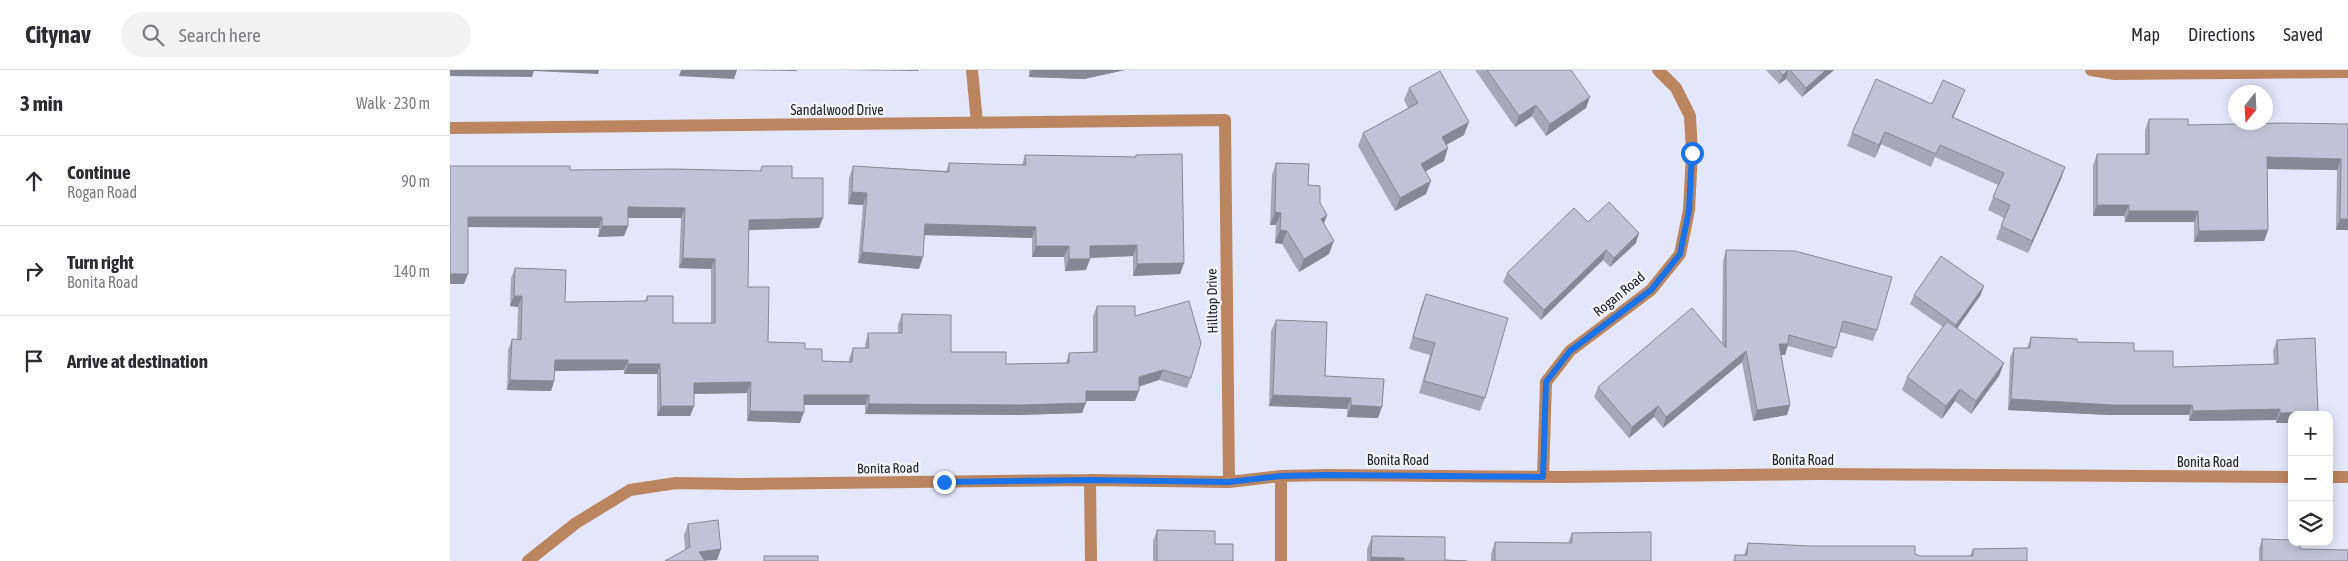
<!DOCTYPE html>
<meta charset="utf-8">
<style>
:root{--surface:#fff;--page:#f2f2f3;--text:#2b2b33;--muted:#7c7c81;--line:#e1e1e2}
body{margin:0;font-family:"Asap Condensed",sans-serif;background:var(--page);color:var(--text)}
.controls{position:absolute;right:15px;bottom:15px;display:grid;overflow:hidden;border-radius:10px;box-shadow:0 2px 12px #0003}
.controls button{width:45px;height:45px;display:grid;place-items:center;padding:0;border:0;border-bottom:1px solid var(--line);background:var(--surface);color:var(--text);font:25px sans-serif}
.compass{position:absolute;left:1778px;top:15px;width:45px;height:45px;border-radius:50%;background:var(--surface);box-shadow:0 2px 12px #0003;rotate:198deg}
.stop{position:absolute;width:15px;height:15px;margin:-11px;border:4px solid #1a73e8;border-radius:50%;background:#fff}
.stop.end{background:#1a73e8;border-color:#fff;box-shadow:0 1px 5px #0008}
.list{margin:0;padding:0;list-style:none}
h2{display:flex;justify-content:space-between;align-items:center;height:65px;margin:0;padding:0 20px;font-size:21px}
h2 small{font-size:16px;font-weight:400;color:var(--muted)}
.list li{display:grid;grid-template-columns:32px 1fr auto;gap:15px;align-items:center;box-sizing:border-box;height:90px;padding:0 20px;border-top:1px solid var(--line)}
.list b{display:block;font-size:19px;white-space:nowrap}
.list p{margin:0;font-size:16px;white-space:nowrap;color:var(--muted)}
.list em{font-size:16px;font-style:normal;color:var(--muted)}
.icon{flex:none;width:28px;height:28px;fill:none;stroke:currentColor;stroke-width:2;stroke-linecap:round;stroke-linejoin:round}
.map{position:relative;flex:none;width:1898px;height:491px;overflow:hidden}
header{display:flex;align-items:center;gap:30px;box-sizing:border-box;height:70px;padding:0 25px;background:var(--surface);border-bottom:1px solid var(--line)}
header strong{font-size:24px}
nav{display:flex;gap:28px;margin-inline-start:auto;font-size:18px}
.search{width:350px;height:45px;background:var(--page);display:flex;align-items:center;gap:12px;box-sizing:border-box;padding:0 18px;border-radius:28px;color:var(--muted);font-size:19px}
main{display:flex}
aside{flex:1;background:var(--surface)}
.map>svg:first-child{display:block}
</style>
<header>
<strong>Citynav</strong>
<div class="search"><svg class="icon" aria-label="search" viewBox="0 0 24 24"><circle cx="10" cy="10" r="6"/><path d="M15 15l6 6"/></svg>Search here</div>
<nav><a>Map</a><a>Directions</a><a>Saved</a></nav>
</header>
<main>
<aside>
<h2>3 min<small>Walk · 230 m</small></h2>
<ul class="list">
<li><svg class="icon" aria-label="ahead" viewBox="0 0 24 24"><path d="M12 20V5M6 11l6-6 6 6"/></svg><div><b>Continue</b><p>Rogan Road</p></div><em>90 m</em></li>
<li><svg class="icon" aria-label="right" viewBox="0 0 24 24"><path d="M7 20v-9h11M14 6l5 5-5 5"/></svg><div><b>Turn right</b><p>Bonita Road</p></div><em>140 m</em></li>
<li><svg class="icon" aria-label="arrive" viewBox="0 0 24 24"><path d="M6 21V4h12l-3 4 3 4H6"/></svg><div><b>Arrive at destination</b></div></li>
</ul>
</aside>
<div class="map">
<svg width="1898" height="491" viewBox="0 0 1898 491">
<rect width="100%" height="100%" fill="#e4e7fc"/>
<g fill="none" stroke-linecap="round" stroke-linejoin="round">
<path stroke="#bb855f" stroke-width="12" d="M 522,0 L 527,53
M 1641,0 L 1665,4 L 1898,2
M 0,58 L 775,50 L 779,412
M 1093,407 L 1096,312 L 1120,281 L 1201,220 L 1230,184 L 1239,140 L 1242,83 L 1240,46 L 1226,18 L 1208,0
M 1879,407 L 1898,407
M 640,410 L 641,491
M 78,491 L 126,453 L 180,420 L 226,413 L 291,414 L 640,410 L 779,412 L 831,406 L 877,405 L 1111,407 L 1367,404 L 1842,407
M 831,491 L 831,406"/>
</g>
<path fill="#a5a8b9" d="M 579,0 L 675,0 L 634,9 L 579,7 Z
M 1025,0 L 1121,0 L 1136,38 L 1096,66 L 1082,46 L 1065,57 Z
M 1316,0 L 1384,0 L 1352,27 L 1336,9 L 1329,14 Z
M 959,18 L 1014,65 L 996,75 L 994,91 L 976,101 L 976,124 L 945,141 L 908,76 L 913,63 L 958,38 L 954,30 Z
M 1510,32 L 1503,47 L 1615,97 L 1611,109 L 1578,183 L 1546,169 L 1554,148 L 1538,140 L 1548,115 L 1485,87 L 1481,97 L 1431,74 L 1425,88 L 1397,76 L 1402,63 L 1482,34 Z
M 1699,49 L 1738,55 L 1898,54 L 1898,160 L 1886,160 L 1887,100 L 1817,99 L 1818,160 L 1814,171 L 1744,172 L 1744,152 L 1675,152 L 1674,146 L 1643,146 L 1643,95 L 1647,84 L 1695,84 L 1695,60 Z
M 575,85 L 685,87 L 686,85 L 734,193 L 730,204 L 683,206 L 683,186 L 640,188 L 636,200 L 615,201 L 614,187 L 582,187 L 582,168 L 474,165 L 469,199 L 408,193 L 413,135 L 398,134 L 399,108 L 403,96 L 496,101 L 499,93 L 572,95 Z
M 826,93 L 858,115 L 877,145 L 874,154 L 879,184 L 849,202 L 832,174 L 825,173 L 826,155 L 820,155 L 822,105 Z
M 0,96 L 120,100 L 310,101 L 312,96 L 342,108 L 369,158 L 299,160 L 298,217 L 318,272 L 355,279 L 372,291 L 399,292 L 399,289 L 403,278 L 415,278 L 415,274 L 418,263 L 448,263 L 448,255 L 452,244 L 501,282 L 556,294 L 616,293 L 619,283 L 643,282 L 643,246 L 647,236 L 685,246 L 741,308 L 737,318 L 709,310 L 689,316 L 685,331 L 636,331 L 632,343 L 568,345 L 415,344 L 415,335 L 354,335 L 350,353 L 297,351 L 297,323 L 244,324 L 244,336 L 240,346 L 207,346 L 207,304 L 174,304 L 174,300 L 105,301 L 104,311 L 101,321 L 57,320 L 58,280 L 62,269 L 67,270 L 68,237 L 60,236 L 61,208 L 65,198 L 115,232 L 195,231 L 197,226 L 223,253 L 261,253 L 261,199 L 229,198 L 231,148 L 178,148 L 178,156 L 174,166 L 148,167 L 149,158 L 18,157 L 14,214 Z
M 1138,152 L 1186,173 L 1160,197 L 1153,190 L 1091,250 L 1053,212 L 1057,203 Z
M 1276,180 L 1427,260 L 1423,271 L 1390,262 L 1382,288 L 1338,276 L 1335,285 L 1331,285 L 1340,335 L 1337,345 L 1303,351 L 1292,292 L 1213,358 L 1204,347 L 1179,368 L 1144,327 L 1148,317 L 1272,274 L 1273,191 Z
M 1534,216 L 1530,226 L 1507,259 L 1554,293 L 1549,306 L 1521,344 L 1505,331 L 1492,349 L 1452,320 L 1457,307 L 1493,257 L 1460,234 L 1464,225 Z
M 976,224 L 1035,328 L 1030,341 L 969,323 L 980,285 L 959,279 L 971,237 Z
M 826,250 L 875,306 L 928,348 L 897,347 L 897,339 L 819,336 L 821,261 Z
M 1581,267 L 1627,272 L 1684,281 L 1723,297 L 1824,294 L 1823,280 L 1827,270 L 1868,342 L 1867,345 L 1842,345 L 1842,353 L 1826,353 L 1826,350 L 1739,351 L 1739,345 L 1659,345 L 1558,340 L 1560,288 L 1564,278 L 1577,278 Z
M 238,454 L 271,479 L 267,490 L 235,480 L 234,465 Z
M 707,460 L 783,491 L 703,491 L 703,471 Z
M 1122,463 L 1201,491 L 1041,491 L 1041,484 L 1045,472 L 1118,473 Z
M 922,466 L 995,490 L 1016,491 L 917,491 L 917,479 Z
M 1812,469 L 1850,479 L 1898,491 L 1809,491 L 1809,479 Z
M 1298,473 L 1465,484 L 1470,486 L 1520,486 L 1523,479 L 1577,491 L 1283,491 L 1285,485 L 1294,485 Z"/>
<path fill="#868896" d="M 0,0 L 149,0 L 148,4 L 84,1 L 82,7 L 0,6 Z
M 231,0 L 347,0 L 347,1 L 287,0 L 284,9 L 229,6 Z
M 395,0 L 469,0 L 468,1 Z
M 581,0 L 675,0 L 634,9 L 579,7 Z
M 1338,0 L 1336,9 L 1329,14 L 1333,5 Z
M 1376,0 L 1384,0 L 1352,27 L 1356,18 Z
M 1515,20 L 1510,32 L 1498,59 L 1502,47 Z
M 1140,27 L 1136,38 L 1096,66 L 1100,54 Z
M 1086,35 L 1082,46 L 1065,57 L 1069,46 Z
M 1019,52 L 1014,65 L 987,80 L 992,67 Z
M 1435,62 L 1431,74 L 1425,88 L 1429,75 Z
M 998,78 L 994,91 L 967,106 L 971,94 Z
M 1817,87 L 1891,89 L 1887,100 L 1813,99 Z
M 1615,97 L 1611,109 L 1578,183 L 1582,171 Z
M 981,111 L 976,124 L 945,141 L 950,128 Z
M 402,122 L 417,123 L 413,135 L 398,134 Z
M 1647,135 L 1679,135 L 1674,146 L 1643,146 Z
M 178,137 L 235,138 L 231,148 L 174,148 Z
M 1679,141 L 1748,141 L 1744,152 L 1675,152 Z
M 825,142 L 831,143 L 826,155 L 820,155 Z
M 877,145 L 872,158 L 871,149 Z
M 18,147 L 152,147 L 149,158 L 15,157 Z
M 373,148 L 369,158 L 296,160 L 299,150 Z
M 1890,149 L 1898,149 L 1898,160 L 1886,160 Z
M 475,154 L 586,157 L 582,168 L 471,165 Z
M 152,156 L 178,156 L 174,166 L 148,167 Z
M 830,160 L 837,161 L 832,174 L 825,173 Z
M 1818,160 L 1814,171 L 1744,172 L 1749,161 Z
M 1189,163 L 1186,173 L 1160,197 L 1164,188 Z
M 884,171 L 879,184 L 849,202 L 854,189 Z
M 687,175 L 683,186 L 636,188 L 640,176 Z
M 586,176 L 619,176 L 614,187 L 582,187 Z
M 1156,180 L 1153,190 L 1091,250 L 1094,240 Z
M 412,182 L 473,187 L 469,199 L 408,193 Z
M 233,188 L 265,189 L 261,199 L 229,198 Z
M 619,189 L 640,189 L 636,200 L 615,201 Z
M 734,193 L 730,204 L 683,206 L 687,194 Z
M 0,204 L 18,204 L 14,214 L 0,214 Z
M 1534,216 L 1530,226 L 1503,264 L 1506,255 Z
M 64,226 L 72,226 L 68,237 L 60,236 Z
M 1329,274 L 1338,274 L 1335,285 L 1325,285 Z
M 1296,281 L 1292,292 L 1213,358 L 1216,347 Z
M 105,290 L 178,290 L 174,300 L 101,301 Z
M 1554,293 L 1549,306 L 1521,344 L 1526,331 Z
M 178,294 L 210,294 L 207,304 L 174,304 Z
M 713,300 L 709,310 L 685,318 L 689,307 Z
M 60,310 L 104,311 L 101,321 L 57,320 Z
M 301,312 L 297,323 L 240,324 L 244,313 Z
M 1510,319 L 1505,331 L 1492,349 L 1496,336 Z
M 636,321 L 689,321 L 685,331 L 632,331 Z
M 354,325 L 419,325 L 415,335 L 350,335 Z
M 823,325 L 901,328 L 897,339 L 819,336 Z
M 1561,329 L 1742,335 L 1739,345 L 1659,345 L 1558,340 Z
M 636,333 L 632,343 L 568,345 L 415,344 L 419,334 Z
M 901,335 L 932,337 L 928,348 L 897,347 Z
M 1340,335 L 1337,345 L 1303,351 L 1307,340 Z
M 211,336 L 244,336 L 240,346 L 207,346 Z
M 1208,336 L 1204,347 L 1179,368 L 1182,357 Z
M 1830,339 L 1826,350 L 1739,351 L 1743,341 Z
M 300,341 L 354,342 L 350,353 L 297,351 Z
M 1868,342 L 1867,345 L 1842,345 L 1842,353 L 1826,353 L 1830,343 Z
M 271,479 L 267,490 L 246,491 L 249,482 Z
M 921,487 L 954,488 L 952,491 L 920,491 Z"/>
<path fill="#c0c3d7" stroke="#868896" d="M 1037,0 L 1121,0 L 1140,27 L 1100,54 L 1086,35 L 1069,46 Z
M 1328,0 L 1338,0 L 1333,5 Z
M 1340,0 L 1376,0 L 1356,18 Z
M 990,1 L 1019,52 L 992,67 L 998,78 L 971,94 L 981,111 L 950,128 L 913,63 L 968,33 L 959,18 Z
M 1426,9 L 1482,34 L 1493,10 L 1515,20 L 1502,47 L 1615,97 L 1582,171 L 1551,156 L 1560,135 L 1543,127 L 1554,103 L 1490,75 L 1486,84 L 1435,62 L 1429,75 L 1402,63 Z
M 1699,49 L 1738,49 L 1738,55 L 1836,53 L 1898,54 L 1898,149 L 1890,149 L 1891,89 L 1817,87 L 1818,160 L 1749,161 L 1748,141 L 1679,141 L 1679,135 L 1647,135 L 1647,84 L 1699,84 Z
M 732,84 L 734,193 L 687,194 L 687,175 L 640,176 L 640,189 L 619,189 L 619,176 L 586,176 L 586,157 L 475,154 L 473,187 L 412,182 L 417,123 L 402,122 L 403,96 L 499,102 L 499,93 L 576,95 L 575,85 L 686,87 L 686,85 Z
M 826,93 L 859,94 L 858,115 L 870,116 L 870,133 L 877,145 L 871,149 L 884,171 L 854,189 L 837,161 L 830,160 L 831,143 L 825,142 Z
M 0,96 L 120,96 L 120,100 L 223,99 L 311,101 L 312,96 L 342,96 L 342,108 L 373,108 L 373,148 L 299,150 L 298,217 L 319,217 L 318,272 L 355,273 L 355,279 L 372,279 L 372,291 L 402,292 L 403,278 L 419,278 L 418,263 L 452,263 L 452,244 L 501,245 L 501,282 L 556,282 L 556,294 L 619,293 L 619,283 L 647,282 L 647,236 L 685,236 L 685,246 L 739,231 L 751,273 L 741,308 L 713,300 L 689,307 L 689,321 L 636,321 L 636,333 L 572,335 L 419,334 L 419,325 L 354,325 L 354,342 L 300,341 L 301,312 L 244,313 L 244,336 L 211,336 L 210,294 L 178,294 L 178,290 L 105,290 L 104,311 L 60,310 L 62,269 L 71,270 L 72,226 L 64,226 L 65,198 L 116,200 L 115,232 L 197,231 L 197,226 L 223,226 L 223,253 L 265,253 L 265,189 L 233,188 L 235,138 L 178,137 L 178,156 L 152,156 L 152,147 L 18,147 L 18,204 L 0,204 Z
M 1159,132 L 1189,163 L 1164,188 L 1156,180 L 1094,240 L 1057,203 L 1124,138 L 1138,152 Z
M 1276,180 L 1345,181 L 1442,207 L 1427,260 L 1393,251 L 1386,278 L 1339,265 L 1338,274 L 1329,274 L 1340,335 L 1307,340 L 1296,281 L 1216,347 L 1208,336 L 1182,357 L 1148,317 L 1242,238 L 1276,278 Z
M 1491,186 L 1534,216 L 1506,255 L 1464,225 Z
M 976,224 L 1058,248 L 1035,328 L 974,311 L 985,273 L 963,267 Z
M 826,250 L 877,252 L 875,306 L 934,309 L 932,337 L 901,335 L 901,328 L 823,325 Z
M 1497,251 L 1554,293 L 1526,331 L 1510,319 L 1496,336 L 1457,307 Z
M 1581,267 L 1627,269 L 1627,272 L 1684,273 L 1684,281 L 1723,281 L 1723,297 L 1828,294 L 1827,270 L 1865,268 L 1868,342 L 1830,343 L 1830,339 L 1743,341 L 1742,335 L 1663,335 L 1561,329 L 1564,278 L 1580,278 Z
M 268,450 L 271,479 L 249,482 L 255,491 L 215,491 L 240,477 L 238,454 Z
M 707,460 L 765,461 L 765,474 L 783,474 L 783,491 L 707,491 Z
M 1201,462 L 1201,491 L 1045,491 L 1045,472 L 1122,473 L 1122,463 Z
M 922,466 L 995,467 L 995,490 L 1017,491 L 954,491 L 954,488 L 921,487 Z
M 1812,469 L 1842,470 L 1842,472 L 1850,472 L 1850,479 L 1898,480 L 1898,491 L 1812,491 Z
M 1298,473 L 1360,476 L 1465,476 L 1465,484 L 1470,486 L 1523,486 L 1523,479 L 1577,478 L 1577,491 L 1285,491 L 1285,485 L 1297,485 Z
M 314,486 L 368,486 L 368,491 L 314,491 Z"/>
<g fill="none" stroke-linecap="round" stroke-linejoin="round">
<path stroke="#1a73e8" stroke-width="6" d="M 494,412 L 640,410 L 779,412 L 831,406 L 877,405 L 1093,407 L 1096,312 L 1120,281 L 1201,220 L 1230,184 L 1239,140 L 1242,83"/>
</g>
<g text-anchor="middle" stroke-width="4.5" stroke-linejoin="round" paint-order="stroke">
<g font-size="14" fill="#202128" stroke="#f4f5fe">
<text x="387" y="45">Sandalwood Drive</text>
<text transform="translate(1169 224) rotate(-39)" y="5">Rogan Road</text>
<text transform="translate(762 231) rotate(-91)" y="5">Hilltop Drive</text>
<text x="948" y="395">Bonita Road</text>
<text x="1353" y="395">Bonita Road</text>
<text x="1758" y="397">Bonita Road</text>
<text transform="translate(438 398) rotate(-1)" y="5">Bonita Road</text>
</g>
</g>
</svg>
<div class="controls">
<button>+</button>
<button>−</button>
<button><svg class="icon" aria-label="layers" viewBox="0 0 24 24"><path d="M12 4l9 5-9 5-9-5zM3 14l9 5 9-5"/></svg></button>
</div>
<svg class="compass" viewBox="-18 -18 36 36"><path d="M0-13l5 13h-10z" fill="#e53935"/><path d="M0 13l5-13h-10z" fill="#7c7c81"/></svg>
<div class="stop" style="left:1242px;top:83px"></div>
<div class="stop end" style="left:494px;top:412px"></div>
</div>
</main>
